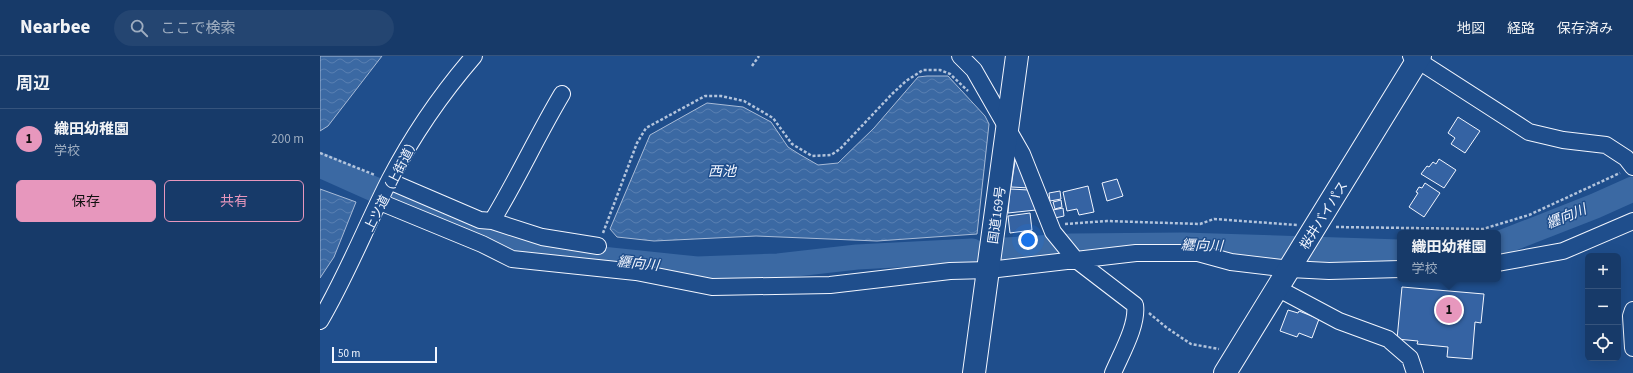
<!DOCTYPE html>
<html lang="ja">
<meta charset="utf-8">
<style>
:root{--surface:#173a69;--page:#244571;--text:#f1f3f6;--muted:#9eadc0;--line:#36547d;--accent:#e797bd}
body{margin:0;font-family:"Source Sans 3","Noto Sans JP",sans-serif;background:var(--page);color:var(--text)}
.controls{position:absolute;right:12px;bottom:12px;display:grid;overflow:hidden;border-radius:6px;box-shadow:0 4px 16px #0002}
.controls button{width:36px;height:36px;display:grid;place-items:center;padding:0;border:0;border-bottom:1px solid var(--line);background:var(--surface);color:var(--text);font:20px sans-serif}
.scale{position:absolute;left:12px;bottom:10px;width:105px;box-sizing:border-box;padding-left:4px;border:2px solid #f2f6ff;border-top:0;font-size:11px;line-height:14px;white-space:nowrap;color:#f2f6ff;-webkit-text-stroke:3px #1f4e8c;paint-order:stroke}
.you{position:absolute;left:708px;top:184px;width:14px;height:14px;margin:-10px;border:3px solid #fff;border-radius:50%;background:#1a73e8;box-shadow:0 0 0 6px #1a73e833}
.badge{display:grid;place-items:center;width:26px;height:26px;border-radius:50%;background:var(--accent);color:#111;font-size:13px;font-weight:700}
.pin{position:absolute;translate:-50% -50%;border:2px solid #fff;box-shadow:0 1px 4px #0006}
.popup{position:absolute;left:1077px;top:174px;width:104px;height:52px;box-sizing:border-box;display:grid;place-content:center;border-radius:6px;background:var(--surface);filter:drop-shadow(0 1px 3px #0005);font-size:13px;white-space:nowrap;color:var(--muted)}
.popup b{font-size:15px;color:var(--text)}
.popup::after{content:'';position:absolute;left:50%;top:100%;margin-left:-8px;border:8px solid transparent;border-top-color:var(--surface)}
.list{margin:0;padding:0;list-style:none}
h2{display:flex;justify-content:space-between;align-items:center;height:52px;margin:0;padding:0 16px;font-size:17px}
h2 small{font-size:13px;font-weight:400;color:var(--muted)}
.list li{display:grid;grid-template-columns:26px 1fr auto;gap:12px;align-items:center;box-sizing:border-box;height:60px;padding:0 16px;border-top:1px solid var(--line)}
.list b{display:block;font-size:15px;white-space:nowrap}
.list p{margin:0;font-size:13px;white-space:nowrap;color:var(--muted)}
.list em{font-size:13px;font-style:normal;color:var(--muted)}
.actions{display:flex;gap:8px;padding:12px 16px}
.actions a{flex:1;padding:9px 0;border:1px solid var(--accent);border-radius:6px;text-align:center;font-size:14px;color:var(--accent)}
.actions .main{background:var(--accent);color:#111}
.icon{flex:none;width:22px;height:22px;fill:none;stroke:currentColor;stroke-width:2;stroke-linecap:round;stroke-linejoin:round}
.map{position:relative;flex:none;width:1313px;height:317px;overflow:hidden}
header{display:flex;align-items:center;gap:24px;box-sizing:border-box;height:56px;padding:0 20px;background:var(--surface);border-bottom:1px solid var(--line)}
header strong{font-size:19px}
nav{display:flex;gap:22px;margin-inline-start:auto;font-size:14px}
.search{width:280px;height:36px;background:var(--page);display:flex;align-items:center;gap:10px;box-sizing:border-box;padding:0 14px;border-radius:22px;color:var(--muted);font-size:15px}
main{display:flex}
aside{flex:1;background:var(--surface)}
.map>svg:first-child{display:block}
</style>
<header>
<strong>Nearbee</strong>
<div class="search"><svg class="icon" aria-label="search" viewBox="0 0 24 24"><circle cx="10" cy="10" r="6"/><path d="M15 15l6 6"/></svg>ここで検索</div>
<nav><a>地図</a><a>経路</a><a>保存済み</a></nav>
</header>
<main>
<aside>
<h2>周辺<small></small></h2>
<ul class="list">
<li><span class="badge">1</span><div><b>織田幼稚園</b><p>学校</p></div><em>200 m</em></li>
</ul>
<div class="actions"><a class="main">保存</a><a>共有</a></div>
</aside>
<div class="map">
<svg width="1313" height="317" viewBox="0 0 1313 317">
<defs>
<pattern id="water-waves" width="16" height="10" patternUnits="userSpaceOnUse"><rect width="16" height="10" fill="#3b69a3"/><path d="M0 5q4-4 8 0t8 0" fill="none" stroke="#587fb1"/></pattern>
</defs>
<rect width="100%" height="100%" fill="#1f4e8c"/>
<path fill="url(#water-waves)" stroke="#a8bbd7" d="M 0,0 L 62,0 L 8,70 L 0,75 Z
M 607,20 L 628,20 L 665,60 L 669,68 L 657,178 L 557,185 L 436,180 L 334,185 L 297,181 L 290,173 L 330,79 L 387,47 L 423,51 L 451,66 L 468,91 L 479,98 L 498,109 L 518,107 L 554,72 L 598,21 Z
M 0,133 L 36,146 L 14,201 L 0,222 Z"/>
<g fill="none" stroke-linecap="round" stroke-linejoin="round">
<path stroke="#3b69a3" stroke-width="25" d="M 0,109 L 114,160 L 193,186 L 262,201 L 377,213 L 458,210 L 537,201 L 652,195
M 1178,188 L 1275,150 L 1313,133
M 685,194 L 752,190 L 863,189 L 1080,196"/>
</g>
<path fill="#3563a3" stroke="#f2f6ff" d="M 1138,61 L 1160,75 L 1145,97 L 1131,88 L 1135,82 L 1128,77 Z
M 1119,103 L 1136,114 L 1124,132 L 1101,118 L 1107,110 L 1109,111 L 1113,106 L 1116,108 Z
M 695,105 L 700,106 L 710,132 L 691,131 Z
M 797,123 L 803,140 L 787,145 L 782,127 Z
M 1105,127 L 1120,137 L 1104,161 L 1089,151 L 1098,137 L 1096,136 L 1099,131 L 1102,132 Z
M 768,130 L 774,156 L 759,159 L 757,153 L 747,155 L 743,136 Z
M 690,133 L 709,134 L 716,154 L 688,157 Z
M 740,135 L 741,143 L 730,145 L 729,137 Z
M 741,144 L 742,151 L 735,153 L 733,146 Z
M 743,152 L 744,160 L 735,162 L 733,154 Z
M 710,157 L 712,174 L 690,177 L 688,160 Z
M 1082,231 L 1164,238 L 1161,267 L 1155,266 L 1152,303 L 1127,301 L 1128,291 L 1097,288 L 1098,285 L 1077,283 Z
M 968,254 L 978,257 L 979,255 L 999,263 L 992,282 L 979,277 L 977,281 L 960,275 Z"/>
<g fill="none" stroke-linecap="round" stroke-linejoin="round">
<g stroke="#f2f6ff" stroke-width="18">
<path id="minor" d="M 640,0 L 654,14 L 702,98 L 733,176 L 755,203 L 815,249 C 818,269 801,298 793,317
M 1091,0 L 1209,76 L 1243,84 L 1286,89 L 1306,102 L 1313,111
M 69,125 L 160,164 L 172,165 L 222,181 L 278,190
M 60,146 L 162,188 L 192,203 L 316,216 L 392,231 L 510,229 L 630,215 L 669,214 L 816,197 L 878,197 L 911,206 L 970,213 L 1009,215 L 1080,213
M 172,165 C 197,124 217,80 242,38
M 1178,207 L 1243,195 L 1313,165
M 957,232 L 1019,265 L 1068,283 L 1090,302 L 1095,317
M 1313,254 L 1311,260 L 1313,292
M 0,265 C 27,219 46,170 70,123 C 93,79 122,37 154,0"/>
</g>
<g stroke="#f2f6ff" stroke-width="24">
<path id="highway" d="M 654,317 L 697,0
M 905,317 L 1100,0"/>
</g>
<path stroke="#b3c4dc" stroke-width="2.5" stroke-dasharray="3 2" stroke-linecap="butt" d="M 432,10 L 439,0
M 0,97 L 55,119
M 745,168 L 787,165 L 880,168 L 894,163 L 977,169
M 1016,171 L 1163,173 L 1209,159 L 1300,117
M 283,177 L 317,87 L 326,72 L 385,40 L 401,40 L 424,45 L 453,62 L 472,88 L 492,100 L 511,99 L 520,93 L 572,38 L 586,25 L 603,14 L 620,14 L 630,18 L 648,35
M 829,257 L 847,272 L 871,288 L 899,293"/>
<use href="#minor" stroke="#1f4e8c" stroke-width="16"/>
<use href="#highway" stroke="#1f4e8c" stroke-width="22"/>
</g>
<g text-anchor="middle" stroke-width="3" stroke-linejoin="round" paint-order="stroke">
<g font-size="13" fill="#f2f6ff" stroke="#1f4e8c">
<text transform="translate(71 128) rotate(-63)" y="5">上ツ道（上街道）</text>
<text transform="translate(676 159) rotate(-82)" y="5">国道169号</text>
<text transform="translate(1003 159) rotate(-58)" y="5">桜井バイパス</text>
</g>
<g font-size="14" font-style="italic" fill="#f2f6ff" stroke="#1f4e8c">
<text x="402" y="120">西池</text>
<text transform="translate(1246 160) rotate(-22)" y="5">纒向川</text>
<text transform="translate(882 189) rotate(2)" y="5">纒向川</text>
<text transform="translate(318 207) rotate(6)" y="5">纒向川</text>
</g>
</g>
</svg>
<div class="controls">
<button>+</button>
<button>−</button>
<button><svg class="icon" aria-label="locate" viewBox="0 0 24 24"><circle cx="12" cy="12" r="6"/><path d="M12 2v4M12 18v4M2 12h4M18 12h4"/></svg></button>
</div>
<div class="scale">50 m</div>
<div class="you"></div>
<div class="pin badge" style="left:1129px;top:254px">1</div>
<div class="popup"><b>織田幼稚園</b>学校</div>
</div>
</main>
